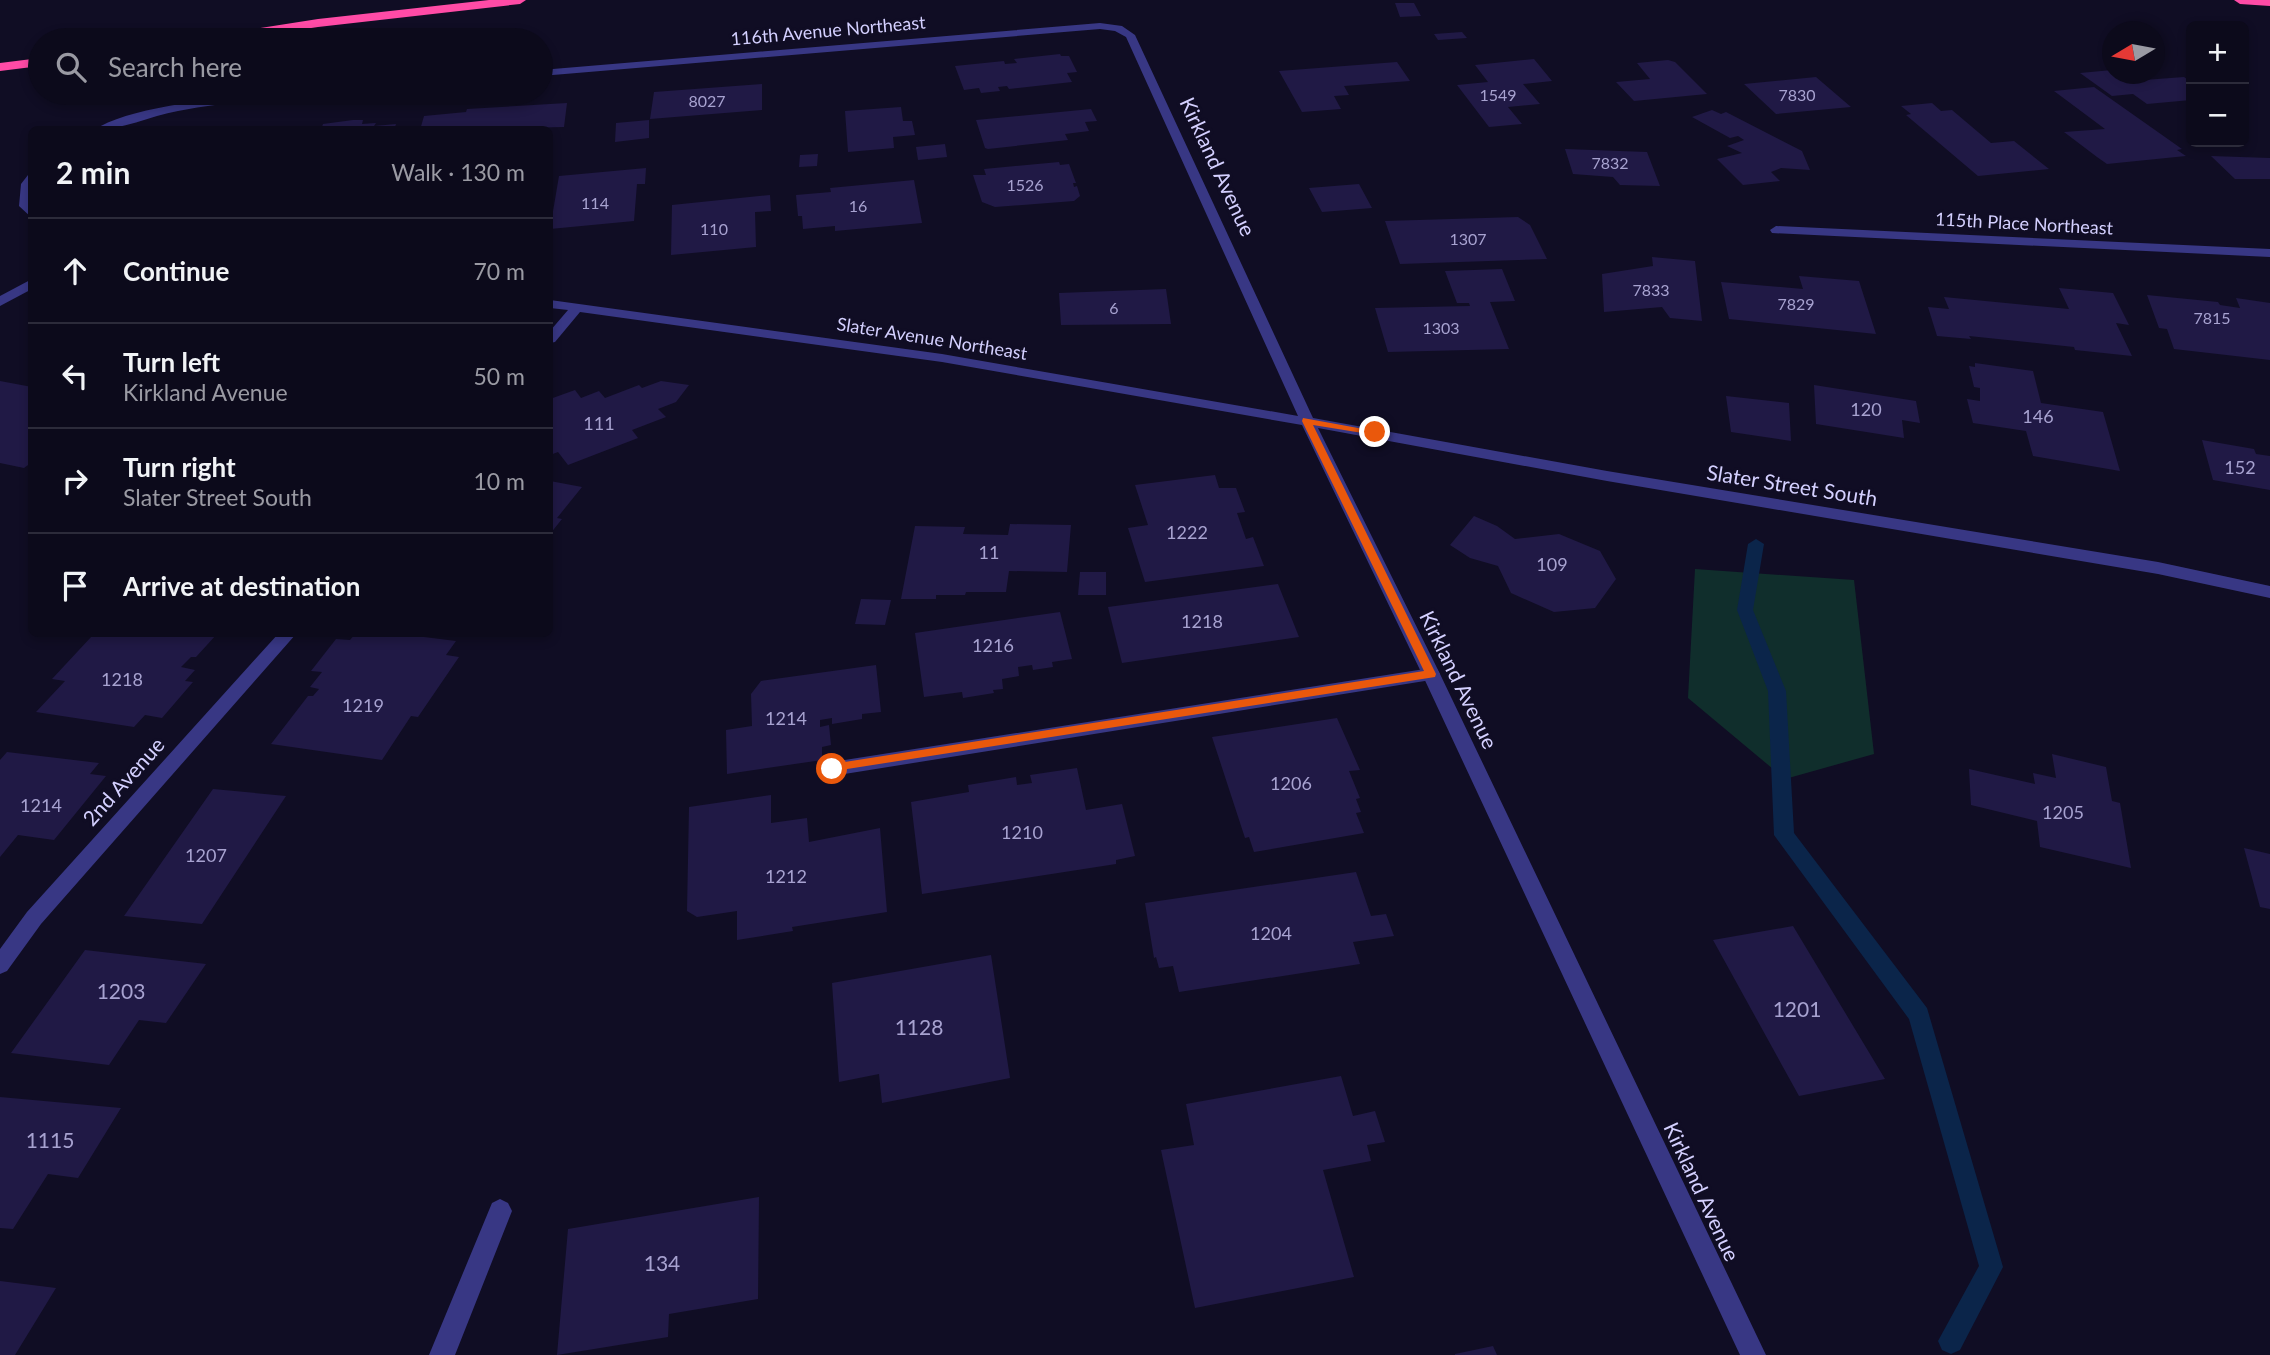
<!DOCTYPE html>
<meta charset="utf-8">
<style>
:root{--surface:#0c0a1b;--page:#1a1828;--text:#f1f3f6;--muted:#9a9aa3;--line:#2c2b3a}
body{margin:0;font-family:Lato,sans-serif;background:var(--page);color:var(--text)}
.controls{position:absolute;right:21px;top:21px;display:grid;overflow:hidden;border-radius:10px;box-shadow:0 4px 10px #0003}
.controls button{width:63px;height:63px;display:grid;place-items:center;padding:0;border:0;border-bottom:2px solid var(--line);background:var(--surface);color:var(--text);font:35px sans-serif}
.compass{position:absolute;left:2102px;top:21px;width:63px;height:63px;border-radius:50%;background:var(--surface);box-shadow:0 4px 10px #0003;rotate:260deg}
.stop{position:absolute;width:21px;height:21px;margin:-16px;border:5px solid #ea580c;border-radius:50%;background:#fff}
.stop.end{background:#ea580c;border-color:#fff;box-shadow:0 2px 7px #0008}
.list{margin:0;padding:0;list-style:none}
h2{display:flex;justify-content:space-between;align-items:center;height:91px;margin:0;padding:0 28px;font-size:30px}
h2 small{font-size:23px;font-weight:400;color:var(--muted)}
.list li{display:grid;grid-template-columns:46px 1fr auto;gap:21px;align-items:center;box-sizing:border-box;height:105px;padding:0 28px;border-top:2px solid var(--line)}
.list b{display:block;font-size:26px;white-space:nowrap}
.list p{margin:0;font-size:23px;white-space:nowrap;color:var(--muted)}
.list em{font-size:23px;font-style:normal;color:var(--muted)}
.icon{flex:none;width:38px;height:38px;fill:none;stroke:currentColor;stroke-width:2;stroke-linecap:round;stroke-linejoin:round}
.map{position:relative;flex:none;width:2270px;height:1355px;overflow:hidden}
.search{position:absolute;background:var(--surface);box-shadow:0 4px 10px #0003;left:28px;top:28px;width:525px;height:77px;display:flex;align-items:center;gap:18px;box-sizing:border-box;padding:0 24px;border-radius:38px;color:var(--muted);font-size:26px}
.panel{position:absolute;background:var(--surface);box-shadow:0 4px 10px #0003;left:28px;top:126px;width:525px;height:511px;border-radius:10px}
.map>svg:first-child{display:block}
</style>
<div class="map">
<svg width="2270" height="1355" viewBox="0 0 2270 1355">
<rect width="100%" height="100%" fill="#100d24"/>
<path fill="#102e2c" d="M 1695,569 L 1854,580 L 1874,754 L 1785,779 L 1688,698 Z"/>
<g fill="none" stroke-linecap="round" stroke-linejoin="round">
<path fill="#0b254a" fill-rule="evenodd" d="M 1756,539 L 1764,544 L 1753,610 L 1786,691 L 1794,833 L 1927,1008 L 2003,1267 L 1960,1350 L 1951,1354 L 1942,1350 L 1938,1341 L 1979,1266 L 1909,1019 L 1774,835 L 1768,691 L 1737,610 L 1748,544 Z"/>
</g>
<path fill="#201945" d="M 1395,3 L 1414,3 L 1421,16 L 1400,17 Z
M 1462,32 L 1467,38 L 1438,40 L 1434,34 Z
M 1060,54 L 1061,56 L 1069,56 L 1077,72 L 1067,73 L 1072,82 L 1009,89 L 1007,86 L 998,87 L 1000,91 L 981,93 L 979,88 L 964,90 L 955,66 L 1004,61 L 1005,64 L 1017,63 L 1014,59 Z
M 1534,59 L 1552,81 L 1523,84 L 1540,104 L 1508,107 L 1522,124 L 1489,127 L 1457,85 L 1488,82 L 1475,65 Z
M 1668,60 L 1675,62 L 1707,94 L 1634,101 L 1616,82 L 1650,79 L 1637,63 Z
M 1397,62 L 1410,81 L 1344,86 L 1349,95 L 1334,96 L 1341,109 L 1302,112 L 1279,71 Z
M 2112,70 L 2112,74 L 2119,74 L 2131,81 L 2184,77 L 2191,82 L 2191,100 L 2147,104 L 2133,94 L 2112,96 L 2080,73 Z
M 1816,77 L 1851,107 L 1776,114 L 1744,84 Z
M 762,84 L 762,110 L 650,119 L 654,92 Z
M 2094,87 L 2182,149 L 2177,150 L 2186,156 L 2107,164 L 2097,157 L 2064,132 L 2105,129 L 2054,91 Z
M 567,103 L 564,127 L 420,130 L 424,116 L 466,112 L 467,109 Z
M 1932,103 L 1941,111 L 1952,110 L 1991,143 L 2014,141 L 2049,169 L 1978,176 L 1906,115 L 1911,114 L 1901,106 Z
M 901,107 L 903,121 L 912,121 L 915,135 L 893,137 L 894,148 L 848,152 L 845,111 Z
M 1091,109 L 1097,121 L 1085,122 L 1089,131 L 1065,134 L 1068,140 L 988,149 L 985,148 L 976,120 Z
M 1712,110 L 1721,114 L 1726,112 L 1802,151 L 1810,170 L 1781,168 L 1771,172 L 1780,181 L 1743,185 L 1717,159 L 1742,153 L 1727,146 L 1744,140 L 1738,136 L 1730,138 L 1692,117 Z
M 353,120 L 363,120 L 362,124 L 376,123 L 374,126 L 396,124 L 394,130 L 321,130 L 323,124 Z
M 649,120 L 649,138 L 615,142 L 616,123 Z
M 945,144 L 947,157 L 918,160 L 916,147 Z
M 1565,149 L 1647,152 L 1660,186 L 1620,185 L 1613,177 L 1573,174 Z
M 818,154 L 817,166 L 799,167 L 800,155 Z
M 2211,156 L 2270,158 L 2270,179 L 2235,179 Z
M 1059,162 L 1060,165 L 1069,164 L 1076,183 L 1073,183 L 1074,187 L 1077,186 L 1080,196 L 1074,201 L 995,207 L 982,202 L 973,175 L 986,175 L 984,169 Z
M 646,168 L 645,184 L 637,184 L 634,221 L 550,229 L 559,176 Z
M 914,180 L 922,223 L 835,231 L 835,226 L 803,229 L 802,216 L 798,216 L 796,195 L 831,192 L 830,188 Z
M 1359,184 L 1372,208 L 1322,212 L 1309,188 Z
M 770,195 L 771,211 L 755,212 L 756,247 L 671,255 L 672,205 Z
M 1518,217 L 1530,225 L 1547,259 L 1400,264 L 1385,221 Z
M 1652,257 L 1695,261 L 1702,321 L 1670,318 L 1662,307 L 1604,312 L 1602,274 L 1653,266 Z
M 1502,269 L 1515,301 L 1490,302 L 1509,349 L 1388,352 L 1375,308 L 1470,306 L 1469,303 L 1457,303 L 1445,271 Z
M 1799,276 L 1859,281 L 1876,334 L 1729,319 L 1721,282 L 1803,289 Z
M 2059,288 L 2113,293 L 2129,325 L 2116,323 L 2132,356 L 2075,350 L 2074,347 L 1969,336 L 1971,339 L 1937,336 L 1928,307 L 1949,309 L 1944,297 L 2069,309 Z
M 1166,289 L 1171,324 L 1061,325 L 1059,293 Z
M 2147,295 L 2218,302 L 2220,305 L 2240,308 L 2236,298 L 2270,303 L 2270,360 L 2174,349 L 2167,329 L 2159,328 Z
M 1975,363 L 2033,371 L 2041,403 L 2103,412 L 2120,471 L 2033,456 L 2026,431 L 1973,423 L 1967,399 L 1980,401 L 1980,388 L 1974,387 L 1969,366 L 1975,367 Z
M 0,381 L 32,387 L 32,462 L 24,468 L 0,463 Z
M 661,381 L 689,385 L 676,402 L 658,409 L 666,417 L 632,430 L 638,438 L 568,465 L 558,452 L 550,455 L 550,399 L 575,390 L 581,398 L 599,391 L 605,398 L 639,385 L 642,388 Z
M 1814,385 L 1916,401 L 1920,423 L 1902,420 L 1904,438 L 1816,424 Z
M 1726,396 L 1789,403 L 1791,441 L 1731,432 Z
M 2202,440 L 2254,449 L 2256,454 L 2270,456 L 2270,490 L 2213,480 Z
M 1215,475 L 1219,488 L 1236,488 L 1245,512 L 1237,513 L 1246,539 L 1253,537 L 1264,566 L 1145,582 L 1128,528 L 1148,525 L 1135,485 Z
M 550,481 L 582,487 L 557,518 L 562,519 L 550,534 Z
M 1474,516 L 1497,526 L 1515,539 L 1559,534 L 1600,551 L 1616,579 L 1595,608 L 1554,612 L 1511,593 L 1498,566 L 1470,558 L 1450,545 Z
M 1010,524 L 1071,525 L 1067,572 L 1009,571 L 1006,592 L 966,592 L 965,595 L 936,595 L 936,599 L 901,599 L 915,526 L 965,527 L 963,534 L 1008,535 Z
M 1080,572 L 1106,572 L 1106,595 L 1078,595 Z
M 1278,584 L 1299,637 L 1122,663 L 1108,607 Z
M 861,599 L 891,600 L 885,625 L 855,624 Z
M 1060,612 L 1072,659 L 1052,662 L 1053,667 L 1033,670 L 1032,665 L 1018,667 L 1019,676 L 1002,679 L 1003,689 L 993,690 L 994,693 L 963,698 L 962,692 L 924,697 L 915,633 Z
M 103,634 L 217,634 L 196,657 L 191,657 L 181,667 L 195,670 L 185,681 L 193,682 L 162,718 L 145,715 L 134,727 L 36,712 L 65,681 L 52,679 L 92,636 L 100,637 Z
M 355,634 L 400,634 L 456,641 L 446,655 L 459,657 L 418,717 L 411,716 L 382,760 L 271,744 L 308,696 L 313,696 L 319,689 L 310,687 L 322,672 L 311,671 L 336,639 L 350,640 Z
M 876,665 L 881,712 L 862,714 L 862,719 L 832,724 L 832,718 L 820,720 L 820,727 L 829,725 L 831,745 L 822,747 L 822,760 L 727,774 L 726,730 L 752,726 L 751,694 L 761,681 Z
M 1337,718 L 1360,770 L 1349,771 L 1360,798 L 1356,799 L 1361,812 L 1356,813 L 1364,833 L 1254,852 L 1249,837 L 1245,838 L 1212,737 Z
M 7,752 L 99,763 L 90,774 L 106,776 L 54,840 L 18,835 L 0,857 L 0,760 Z
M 2052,754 L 2106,767 L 2112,801 L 2120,803 L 2131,868 L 2040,847 L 2037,821 L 1971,805 L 1969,769 L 2035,784 L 2033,773 L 2056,778 Z
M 1077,768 L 1086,810 L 1122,804 L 1135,856 L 1116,860 L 1116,864 L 922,894 L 911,802 L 969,792 L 968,785 L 1016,777 L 1017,785 L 1032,783 L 1030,775 Z
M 213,789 L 286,796 L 202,924 L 124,916 Z
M 771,795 L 771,823 L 807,818 L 809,842 L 880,828 L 887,912 L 792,927 L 793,931 L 737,940 L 737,911 L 697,917 L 687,911 L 689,807 Z
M 2244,848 L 2270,854 L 2270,909 L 2260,907 Z
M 1356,872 L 1371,916 L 1386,914 L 1394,936 L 1353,942 L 1360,964 L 1179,992 L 1173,966 L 1159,968 L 1156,957 L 1154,958 L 1145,903 Z
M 1793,926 L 1885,1079 L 1799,1096 L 1713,940 Z
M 85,950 L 206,964 L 166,1023 L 139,1020 L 109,1065 L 11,1053 Z
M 991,955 L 1010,1078 L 882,1103 L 879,1074 L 839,1082 L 832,983 Z
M 1341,1076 L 1353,1116 L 1375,1111 L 1385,1142 L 1367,1145 L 1371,1161 L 1323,1170 L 1354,1277 L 1195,1308 L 1161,1150 L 1194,1145 L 1186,1104 Z
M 0,1097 L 121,1108 L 78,1178 L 48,1174 L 13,1229 L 0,1228 Z
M 759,1197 L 758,1299 L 669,1314 L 668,1337 L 557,1355 L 568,1229 Z
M 0,1281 L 56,1288 L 15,1355 L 0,1355 Z
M 1493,1346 L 1497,1355 L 1455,1355 L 1455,1354 Z"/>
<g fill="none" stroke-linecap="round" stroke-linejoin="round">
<path fill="#383784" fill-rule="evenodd" d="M 1431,668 L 1437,669 L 1440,674 L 1437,679 L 1431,680 L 832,776 L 825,774 L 823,769 L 825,764 L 832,762 Z
M 500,1199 L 508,1203 L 512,1211 L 455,1355 L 429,1355 L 492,1203 Z"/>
<path fill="#383784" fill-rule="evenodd" d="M 1100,23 L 1122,26 L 1135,35 L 1313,418 L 1607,471 L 2158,562 L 2270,586 L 2270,598 L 2158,574 L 1607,481 L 1318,428 L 1440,674 L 1766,1355 L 1740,1355 L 1422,674 L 1302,425 L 942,362 L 580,312 L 555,342 L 550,343 L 550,331 L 568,310 L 550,308 L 550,300 L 942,354 L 1298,416 L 1126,37 L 1115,31 L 1100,29 L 541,76 L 541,70 Z
M 271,93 L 312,93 L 307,96 C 264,100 220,103 178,111 C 150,116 122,130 94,130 C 129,106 227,97 271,93 Z
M 28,175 L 32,175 L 32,218 L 19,206 L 21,184 Z
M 1776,226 L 2270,249 L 2270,257 L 1772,233 L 1770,230 Z
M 32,279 L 32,289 L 0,306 L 0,296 Z
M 278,634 L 296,634 L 41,924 L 7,971 L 0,974 L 0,949 L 27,912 Z"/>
<path fill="#ff4ba6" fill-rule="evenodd" d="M 489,0 L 526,0 L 520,4 L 318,27 L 230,40 L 202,40 L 208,36 L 318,19 Z
M 2234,0 L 2270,0 L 2270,6 L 2240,4 Z
M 40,58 L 40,66 L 0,71 L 0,63 Z"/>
</g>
<path fill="#ea580c" d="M 1303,418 L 1380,432 L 1375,435 L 1313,425 L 1436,674 L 1435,677 L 828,772 L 826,769 L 832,764 L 1424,671 L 1302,421 Z"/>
<g text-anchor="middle" stroke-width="6" stroke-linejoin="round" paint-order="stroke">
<g font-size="16" fill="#a7a2d0">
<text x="1498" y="101">1549</text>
<text x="1797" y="101">7830</text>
<text x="707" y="107">8027</text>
<text x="1610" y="169">7832</text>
<text x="1025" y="191">1526</text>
<text x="595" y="209">114</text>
<text x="858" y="212">16</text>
<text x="714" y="235">110</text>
<text x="1468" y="245">1307</text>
<text x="1651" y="296">7833</text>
<text x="1796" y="310">7829</text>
<text x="1114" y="314">6</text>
<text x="2212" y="324">7815</text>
<text x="1441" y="334">1303</text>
</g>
<g font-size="18" fill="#d4d0ff" stroke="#100d24">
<text transform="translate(828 31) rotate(-5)" y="6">116th Avenue Northeast</text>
<text transform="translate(2024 224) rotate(3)" y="6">115th Place Northeast</text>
<text transform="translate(932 339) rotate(9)" y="6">Slater Avenue Northeast</text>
</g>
<g font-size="18" fill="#a7a2d0">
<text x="1866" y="416">120</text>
<text x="2038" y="423">146</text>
<text x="599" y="430">111</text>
<text x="2240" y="474">152</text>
<text x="1187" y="539">1222</text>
<text x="989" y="559">11</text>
<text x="1552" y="571">109</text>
<text x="1202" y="628">1218</text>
<text x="993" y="652">1216</text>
<text x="122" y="686">1218</text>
<text x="363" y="712">1219</text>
<text x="786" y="725">1214</text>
<text x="1291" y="790">1206</text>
<text x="41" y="812">1214</text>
<text x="2063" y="819">1205</text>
<text x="1022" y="839">1210</text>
<text x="206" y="862">1207</text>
<text x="786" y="883">1212</text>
<text x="1271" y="940">1204</text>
</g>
<g font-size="21" fill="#d4d0ff" stroke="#100d24">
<text transform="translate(1217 167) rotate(65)" y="7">Kirkland Avenue</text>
<text transform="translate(1792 486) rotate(9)" y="7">Slater Street South</text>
<text transform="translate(1458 680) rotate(64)" y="7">Kirkland Avenue</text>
<text transform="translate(124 782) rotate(-48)" y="7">2nd Avenue</text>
<text transform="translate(1701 1192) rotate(65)" y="7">Kirkland Avenue</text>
</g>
<g font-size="21" fill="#a7a2d0">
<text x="121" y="999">1203</text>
<text x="1797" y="1017">1201</text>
<text x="919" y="1035">1128</text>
<text x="50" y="1148">1115</text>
<text x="662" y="1271">134</text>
</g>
</g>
</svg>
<div class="controls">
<button>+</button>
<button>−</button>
</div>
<svg class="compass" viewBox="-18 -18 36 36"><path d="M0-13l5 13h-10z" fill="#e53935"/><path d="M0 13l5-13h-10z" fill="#9a9aa3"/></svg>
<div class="stop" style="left:832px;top:769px"></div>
<div class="stop end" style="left:1375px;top:432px"></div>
<div class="search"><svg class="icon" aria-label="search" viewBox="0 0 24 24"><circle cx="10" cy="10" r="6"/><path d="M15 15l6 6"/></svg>Search here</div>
<section class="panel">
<h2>2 min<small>Walk · 130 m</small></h2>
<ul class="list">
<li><svg class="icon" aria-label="ahead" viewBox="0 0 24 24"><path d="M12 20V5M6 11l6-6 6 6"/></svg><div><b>Continue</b></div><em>70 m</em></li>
<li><svg class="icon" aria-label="left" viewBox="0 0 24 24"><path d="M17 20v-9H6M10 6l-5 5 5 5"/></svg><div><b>Turn left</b><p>Kirkland Avenue</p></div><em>50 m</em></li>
<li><svg class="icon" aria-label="right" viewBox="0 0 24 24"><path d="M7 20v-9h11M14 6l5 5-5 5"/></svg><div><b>Turn right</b><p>Slater Street South</p></div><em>10 m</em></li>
<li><svg class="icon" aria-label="arrive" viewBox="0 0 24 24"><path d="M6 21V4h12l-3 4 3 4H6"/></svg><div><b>Arrive at destination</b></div></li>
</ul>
</section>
</div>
